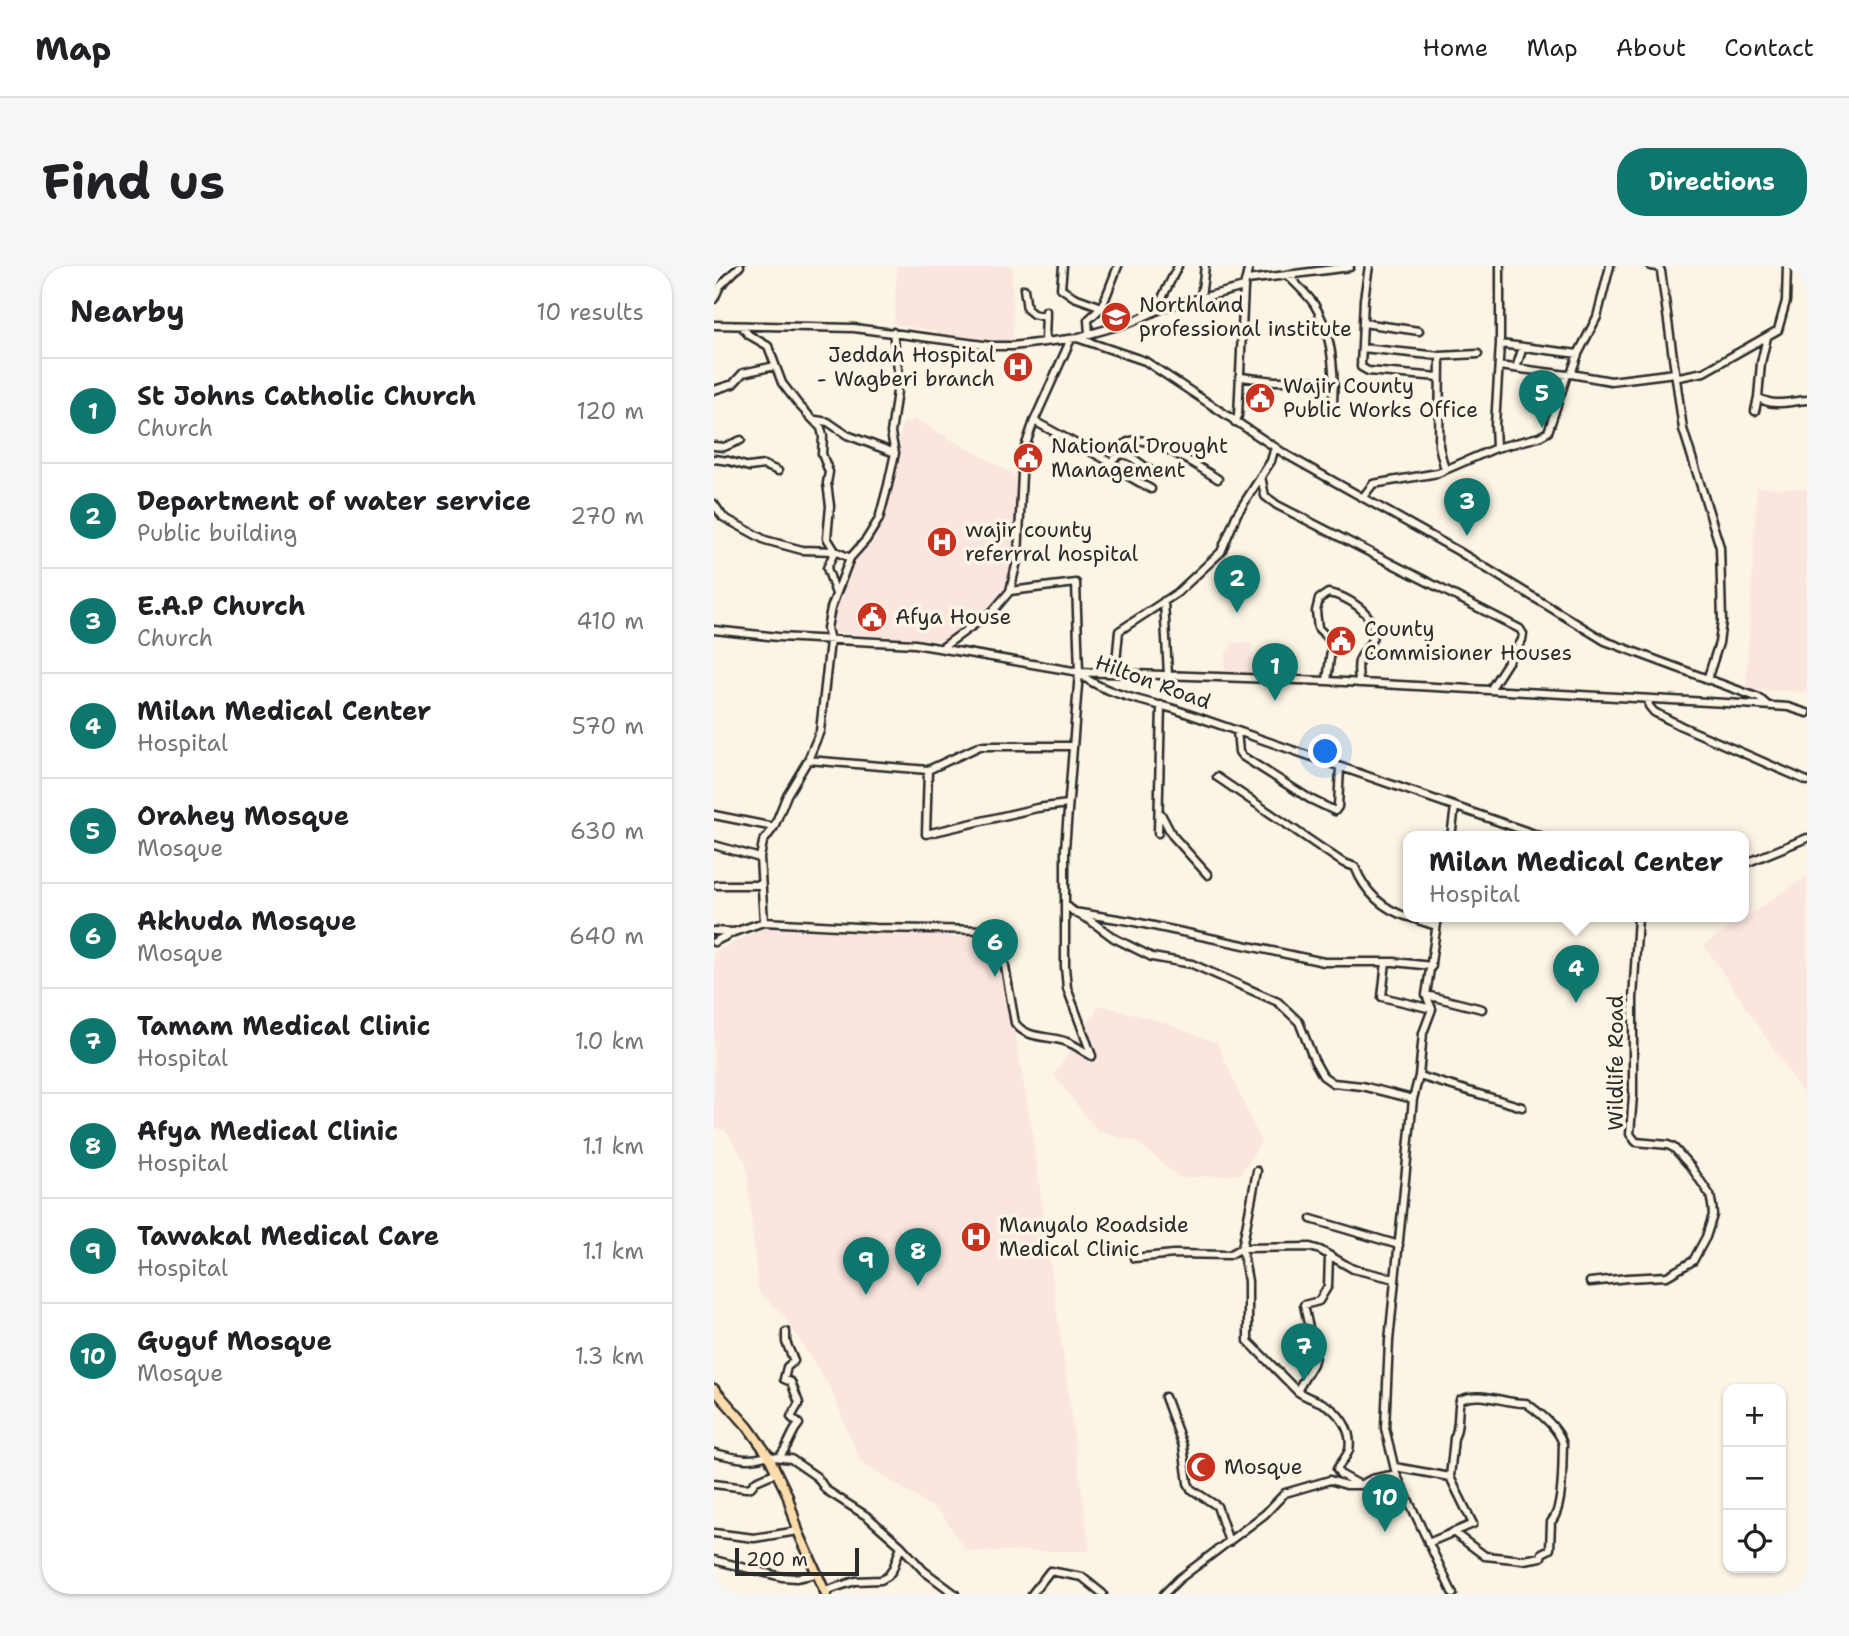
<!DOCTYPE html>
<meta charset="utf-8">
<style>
:root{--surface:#fff;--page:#f6f6f6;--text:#202124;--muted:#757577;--line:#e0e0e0;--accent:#0f766e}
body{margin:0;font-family:"Shantell Sans",sans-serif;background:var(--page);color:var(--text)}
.controls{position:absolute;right:21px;bottom:21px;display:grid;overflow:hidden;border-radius:14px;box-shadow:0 2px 5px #0004}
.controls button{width:63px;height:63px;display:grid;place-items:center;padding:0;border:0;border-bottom:2px solid var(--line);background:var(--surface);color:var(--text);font:35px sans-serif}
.scale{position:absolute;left:21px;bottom:18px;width:124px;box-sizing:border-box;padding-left:7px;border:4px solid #2b2b2b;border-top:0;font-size:19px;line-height:24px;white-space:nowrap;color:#2b2b2b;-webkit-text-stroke:5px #fcf5e5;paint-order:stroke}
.you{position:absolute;left:612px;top:486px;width:24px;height:24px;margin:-18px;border:5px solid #fff;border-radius:50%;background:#1a73e8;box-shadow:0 0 0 10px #1a73e833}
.badge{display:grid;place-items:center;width:46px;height:46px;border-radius:50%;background:var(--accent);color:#fff;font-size:23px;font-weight:700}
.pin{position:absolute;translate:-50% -58px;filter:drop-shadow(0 2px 4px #0008)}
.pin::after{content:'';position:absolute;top:37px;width:24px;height:21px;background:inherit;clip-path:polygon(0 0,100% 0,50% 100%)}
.popup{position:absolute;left:689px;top:565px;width:346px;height:91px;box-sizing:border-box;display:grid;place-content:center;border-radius:14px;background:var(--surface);filter:drop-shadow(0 2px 5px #0005);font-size:23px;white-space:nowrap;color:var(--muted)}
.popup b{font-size:26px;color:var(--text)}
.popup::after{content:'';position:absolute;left:50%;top:100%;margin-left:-14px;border:14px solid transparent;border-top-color:var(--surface)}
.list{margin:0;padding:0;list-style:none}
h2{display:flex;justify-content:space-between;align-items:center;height:91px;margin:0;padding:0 28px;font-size:30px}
h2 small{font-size:23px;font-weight:400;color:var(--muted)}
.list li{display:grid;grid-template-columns:46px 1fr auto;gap:21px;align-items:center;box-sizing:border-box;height:105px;padding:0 28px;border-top:2px solid var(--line)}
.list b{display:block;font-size:26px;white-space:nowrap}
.list p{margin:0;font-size:23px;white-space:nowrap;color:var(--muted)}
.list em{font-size:23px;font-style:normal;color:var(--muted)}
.icon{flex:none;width:38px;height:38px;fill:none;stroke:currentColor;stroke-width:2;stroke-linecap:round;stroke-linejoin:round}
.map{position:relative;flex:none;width:1093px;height:1328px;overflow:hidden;border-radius:28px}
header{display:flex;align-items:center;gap:42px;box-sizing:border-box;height:98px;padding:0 35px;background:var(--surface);border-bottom:2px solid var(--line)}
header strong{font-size:33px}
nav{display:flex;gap:38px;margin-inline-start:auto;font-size:24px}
.intro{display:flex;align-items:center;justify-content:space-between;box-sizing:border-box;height:168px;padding:0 42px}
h1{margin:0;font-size:49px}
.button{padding:18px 32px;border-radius:28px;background:var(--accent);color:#fff;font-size:24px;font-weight:700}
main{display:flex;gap:42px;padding:0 42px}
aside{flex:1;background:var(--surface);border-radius:28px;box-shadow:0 2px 5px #0004}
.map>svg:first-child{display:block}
</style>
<header>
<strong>Map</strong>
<nav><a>Home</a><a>Map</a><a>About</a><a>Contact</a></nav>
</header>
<div class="intro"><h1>Find us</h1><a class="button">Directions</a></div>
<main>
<aside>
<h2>Nearby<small>10 results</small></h2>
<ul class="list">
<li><span class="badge">1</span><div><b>St Johns Catholic Church</b><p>Church</p></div><em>120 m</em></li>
<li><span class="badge">2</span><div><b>Department of water service</b><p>Public building</p></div><em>270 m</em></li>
<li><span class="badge">3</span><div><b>E.A.P Church</b><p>Church</p></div><em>410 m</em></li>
<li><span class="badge">4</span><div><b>Milan Medical Center</b><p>Hospital</p></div><em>570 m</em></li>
<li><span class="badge">5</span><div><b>Orahey Mosque</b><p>Mosque</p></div><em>630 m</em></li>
<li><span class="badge">6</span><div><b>Akhuda Mosque</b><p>Mosque</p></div><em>640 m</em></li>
<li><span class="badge">7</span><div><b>Tamam Medical Clinic</b><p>Hospital</p></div><em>1.0 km</em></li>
<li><span class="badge">8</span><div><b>Afya Medical Clinic</b><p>Hospital</p></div><em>1.1 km</em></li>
<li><span class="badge">9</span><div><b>Tawakal Medical Care</b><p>Hospital</p></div><em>1.1 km</em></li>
<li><span class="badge">10</span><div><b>Guguf Mosque</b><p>Mosque</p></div><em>1.3 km</em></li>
</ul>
</aside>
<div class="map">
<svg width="1093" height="1328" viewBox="0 0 1093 1328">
<rect width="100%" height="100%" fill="#fcf5e5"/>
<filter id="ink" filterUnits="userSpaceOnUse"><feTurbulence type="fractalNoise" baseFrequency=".0143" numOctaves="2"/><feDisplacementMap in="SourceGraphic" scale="14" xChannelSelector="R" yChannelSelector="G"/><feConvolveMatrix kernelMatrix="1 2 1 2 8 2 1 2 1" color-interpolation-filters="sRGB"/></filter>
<g filter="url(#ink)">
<path fill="#fbe5df" d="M 183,0 L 298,0 L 299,79 L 180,58 Z
M 201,153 L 304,211 L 300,294 L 288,330 L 234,375 L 122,367 L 117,361 L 135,306 L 166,257 L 180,214 L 188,158 Z
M 1043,221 L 1093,223 L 1093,426 L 1032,424 Z
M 517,377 L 538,377 L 537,409 L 510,408 L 512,385 L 516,384 Z
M 1093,610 L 1093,833 L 990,679 Z
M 54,660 L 284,669 L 319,872 L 376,1285 L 252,1285 L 227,1247 L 146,1195 L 117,1123 L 71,1051 L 44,1025 L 32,896 L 11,864 L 0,862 L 0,686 Z
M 386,739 L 445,755 L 503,777 L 547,876 L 527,908 L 466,912 L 423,876 L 384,866 L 340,809 Z"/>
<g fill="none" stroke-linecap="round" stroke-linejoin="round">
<g stroke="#2b2b2b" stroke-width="11">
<path id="minor" d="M 349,0 L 347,22 L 360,31 L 388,41
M 655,0 L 650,33 L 647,101 L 654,105 L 725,111
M 937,0 L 944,1 L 947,5 L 969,163 L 1006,281 L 1008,355 L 1005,377 L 993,414
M 573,9 C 582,18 593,28 600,38 C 618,67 621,103 619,137
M 533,14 L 636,1
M 310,23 L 313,43 L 319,48 L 332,51
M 487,31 L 491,0
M 0,33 L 6,20 L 26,0
M 448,43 L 449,30 L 464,0
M 649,57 L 705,65
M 0,59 L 140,62 L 277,80 L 298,80 L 363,72 L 431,95 L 571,188 L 744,285 L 891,375 L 1045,432 L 1053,439
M 27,60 L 35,69 L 54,80 L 68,117 L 84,138 L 107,162 L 109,170 L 108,188 L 115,206 L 113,217 L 116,240 L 113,272 L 121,285 L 113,302 L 122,328
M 375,68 L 374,54 L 388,41 L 404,0
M 365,71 L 418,56 L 451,41 L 530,21
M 1053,71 L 1047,97 L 1044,131 C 1059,142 1076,135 1093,134
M 331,76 L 332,45
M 786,78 L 864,88
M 648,82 L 726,90 L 764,88
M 726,90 L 725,180 L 731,204
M 785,100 L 853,109 L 857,108 L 897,115 L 961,107 L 965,111 L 990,106 L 1064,64 L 1072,35 L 1073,0
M 802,102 L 809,81
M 857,108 L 864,88 L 883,51 L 896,0
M 527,111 L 560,115 L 599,115 L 620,121
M 0,124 L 19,118 L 29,107 L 61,100
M 1041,145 L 1044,131
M 102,154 L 114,156 L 133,169 L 181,187
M 320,155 L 396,196 L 414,210 L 437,223
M 521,156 L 524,150 L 530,21 L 535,0
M 0,180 L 10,181 L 27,174
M 782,182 L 781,159 L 786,78 L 786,0
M 407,188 L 416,190 L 437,205
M 0,193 L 15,195 L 35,201 L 50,199 L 64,205
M 396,196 L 407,188 C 411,149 489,204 504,213
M 547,210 L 551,230 L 563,239 L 806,363 L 809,368 L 808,374 L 776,424
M 649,231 L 659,218 L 724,207 L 782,182 L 825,171 L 834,166 L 853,109
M 0,238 L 9,251 L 51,274 L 88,284 L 121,285 L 136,292
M 296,325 L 362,317 L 365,406 L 351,583 L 351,701 L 353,722 L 378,790
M 450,335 L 454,409
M 0,364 L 64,371 L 201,378 L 365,406 L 613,415 L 1012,437 L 1074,441 L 1093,447
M 229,381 L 279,345 L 296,325 L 304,291 L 309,187 L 320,155 L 357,73
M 365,406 C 383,426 434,436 460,443 L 829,571
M 401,407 L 405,365 L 463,327 L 507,286 L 523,248 L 557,195 L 561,181
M 613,415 L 618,376 L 604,362 L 602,345 L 605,333 L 614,327 C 633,330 663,348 659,370 C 657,380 648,386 645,395 C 643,401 645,410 645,417
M 934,433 L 935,440 L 940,446 L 967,460 L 1093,515
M 523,465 L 525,486 L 528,490 L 596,533 L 621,545 L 624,541 L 626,501
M 94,494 L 214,504 L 266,480 L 358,480
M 214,504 L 212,568 L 323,542 L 354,538
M 503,511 L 628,596 L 641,601 C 651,626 668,643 694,651
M 447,548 L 458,569 L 494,609
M 0,549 L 60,561 L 73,529 L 94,494 L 106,465 L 116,375 L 113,362 L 117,342 L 136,292 L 152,274 L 165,253 L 174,219 L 181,187 L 177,167 L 185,111 L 179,66
M 444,567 L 447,439
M 737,571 L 741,541
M 0,579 L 46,592
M 1030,598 L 1093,572
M 3,619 L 46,619
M 353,640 L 360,646 L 416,655 L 610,696 L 680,696 L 718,700
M 360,646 L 377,655 L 400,672 L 438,691 L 478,698 L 564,736 L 585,756 L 600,794 L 609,810 L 619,817 L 648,820 L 699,833
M 695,651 L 722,660
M 724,651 L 712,729 L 718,743 L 709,767 L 705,810 L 699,833 L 675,1075 L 671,1162 L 682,1208 L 739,1328
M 50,656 L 161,662 L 272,664 L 285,667 L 301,757 C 313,774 336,769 353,776 C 362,779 370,786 378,790
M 0,665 L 20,666 L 50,656 L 46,592 L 49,576 L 60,561
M 0,676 L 18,667
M 672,696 L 668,731 L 718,743
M 712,729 L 768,743
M 705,810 L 808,841
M 543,905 L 528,982 L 534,1015 L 534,1075 L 583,1125 C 591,1131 599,1133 608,1137 C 625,1145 639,1165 635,1184 C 633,1190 627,1197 623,1203 L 626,1208 L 646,1219
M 597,953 L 685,979
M 420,992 L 460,988 L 515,989 L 528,982 L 596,981 L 606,984 L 639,1003 L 681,1013
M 876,1016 L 914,1012 L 953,1010 L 979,995 L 992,971 L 999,949 L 998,939 L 996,929 L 977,901 L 960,882 L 954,879 L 922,876 L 916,868 L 919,829 L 919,733 L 924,651
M 583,1125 L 599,1098 L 601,1090 L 590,1039 L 605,1035 L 614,1020 L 615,990
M 451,1131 L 469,1180 L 474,1217 L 477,1223 L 503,1240 L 515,1276
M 0,1187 C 20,1191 34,1197 54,1189 L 60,1191 L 77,1193 L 103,1211 L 112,1224 L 154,1251 L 187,1280 L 210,1305 L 241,1328
M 65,1191 C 75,1181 76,1168 85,1158 L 77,1151 L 85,1137 L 77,1116 L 70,1113 L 73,1101 L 80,1095 L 72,1076 L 72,1066
M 681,1201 L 736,1211
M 0,1218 L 32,1222 L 37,1221 L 42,1215 L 63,1206
M 0,1267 L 40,1272 L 84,1265
M 714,1277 L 759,1258 L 736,1211 L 740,1172 C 746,1162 743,1146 746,1134 C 768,1124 790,1138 812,1137 C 826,1147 844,1161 849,1178 C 848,1198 850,1242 837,1256 L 836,1283 L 828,1287 L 827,1291 L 810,1294 L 771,1290 L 739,1266
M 0,1294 L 68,1311 L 82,1312 L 102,1308
M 111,1325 L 141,1315 L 167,1314 L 174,1310 L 179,1303 L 187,1280
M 0,1327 L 1,1328
M 318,1328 L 336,1305 L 368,1311 L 389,1328
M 450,1328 L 465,1313 L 551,1248 L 571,1227 L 616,1214 L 632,1219 L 646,1219 L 658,1213 L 682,1208"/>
</g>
<g stroke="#2b2b2b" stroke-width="13">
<path id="major" d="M 0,1123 L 34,1161 L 54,1189 L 73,1228 L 84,1265 L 112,1328"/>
</g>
<use href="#minor" stroke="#fcf5e5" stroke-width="6"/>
<use href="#major" stroke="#fddcac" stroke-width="8"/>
</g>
</g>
<defs>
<g id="university-disc" transform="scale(1.575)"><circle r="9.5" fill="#c8321e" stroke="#fcf5e5"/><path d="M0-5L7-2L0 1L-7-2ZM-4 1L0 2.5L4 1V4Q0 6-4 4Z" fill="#fff"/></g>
<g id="hospital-disc" transform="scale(1.575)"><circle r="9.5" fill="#c8321e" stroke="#fcf5e5"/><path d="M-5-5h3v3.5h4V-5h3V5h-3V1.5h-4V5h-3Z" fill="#fff"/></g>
<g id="civic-disc" transform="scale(1.575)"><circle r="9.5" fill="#c8321e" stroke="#fcf5e5"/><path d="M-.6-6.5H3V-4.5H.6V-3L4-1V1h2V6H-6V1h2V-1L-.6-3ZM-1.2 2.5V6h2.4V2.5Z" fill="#fff"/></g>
<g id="mosque-disc" transform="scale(1.575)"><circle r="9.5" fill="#c8321e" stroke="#fcf5e5"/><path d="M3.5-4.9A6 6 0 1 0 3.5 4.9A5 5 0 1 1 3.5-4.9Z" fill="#fff"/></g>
</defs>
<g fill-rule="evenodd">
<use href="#university-disc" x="402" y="51"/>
<use href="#hospital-disc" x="304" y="101"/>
<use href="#civic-disc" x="546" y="132"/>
<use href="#civic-disc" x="314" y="192"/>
<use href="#hospital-disc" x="228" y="276"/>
<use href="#civic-disc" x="158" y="351"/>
<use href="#civic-disc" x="627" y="375"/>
<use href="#hospital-disc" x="262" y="971"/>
<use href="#mosque-disc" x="487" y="1201"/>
</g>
<g text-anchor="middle" stroke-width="7" stroke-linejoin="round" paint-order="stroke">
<g font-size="21" fill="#2b2b2b" stroke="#fcf5e5" text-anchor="start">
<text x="425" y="46">Northland<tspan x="425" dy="24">professional institute</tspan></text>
<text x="281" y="96" text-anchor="end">Jeddah Hospital<tspan x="281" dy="24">- Wagberi branch</tspan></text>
<text x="569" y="127">Wajir County<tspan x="569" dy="24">Public Works Office</tspan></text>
<text x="337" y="187">National Drought<tspan x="337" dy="24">Management</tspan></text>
<text x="251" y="271">wajir county<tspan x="251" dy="24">referrral hospital</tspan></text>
<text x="181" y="358">Afya House</text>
<text x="650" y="370">County<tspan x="650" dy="24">Commisioner Houses</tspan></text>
<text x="285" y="966">Manyalo Roadside<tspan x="285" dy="24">Medical Clinic</tspan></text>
<text x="510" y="1208">Mosque</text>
</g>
<g font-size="21" fill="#2b2b2b" stroke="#fcf5e5">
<text transform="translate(439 416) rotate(20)" y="7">Hilton Road</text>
<text transform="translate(902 797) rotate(-90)" y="7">Wildlife Road</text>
</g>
</g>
</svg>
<div class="controls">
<button>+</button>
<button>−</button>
<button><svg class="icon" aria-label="locate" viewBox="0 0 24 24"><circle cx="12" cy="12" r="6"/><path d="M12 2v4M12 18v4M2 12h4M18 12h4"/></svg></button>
</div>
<div class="scale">200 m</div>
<div class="you"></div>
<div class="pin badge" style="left:561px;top:435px">1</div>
<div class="pin badge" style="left:523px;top:347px">2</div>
<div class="pin badge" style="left:753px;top:270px">3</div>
<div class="pin badge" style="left:862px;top:737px">4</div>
<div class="popup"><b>Milan Medical Center</b>Hospital</div>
<div class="pin badge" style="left:828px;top:162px">5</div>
<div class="pin badge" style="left:281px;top:711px">6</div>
<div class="pin badge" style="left:590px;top:1115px">7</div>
<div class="pin badge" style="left:204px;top:1020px">8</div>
<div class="pin badge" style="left:152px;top:1029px">9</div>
<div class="pin badge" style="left:671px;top:1266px">10</div>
</div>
</main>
